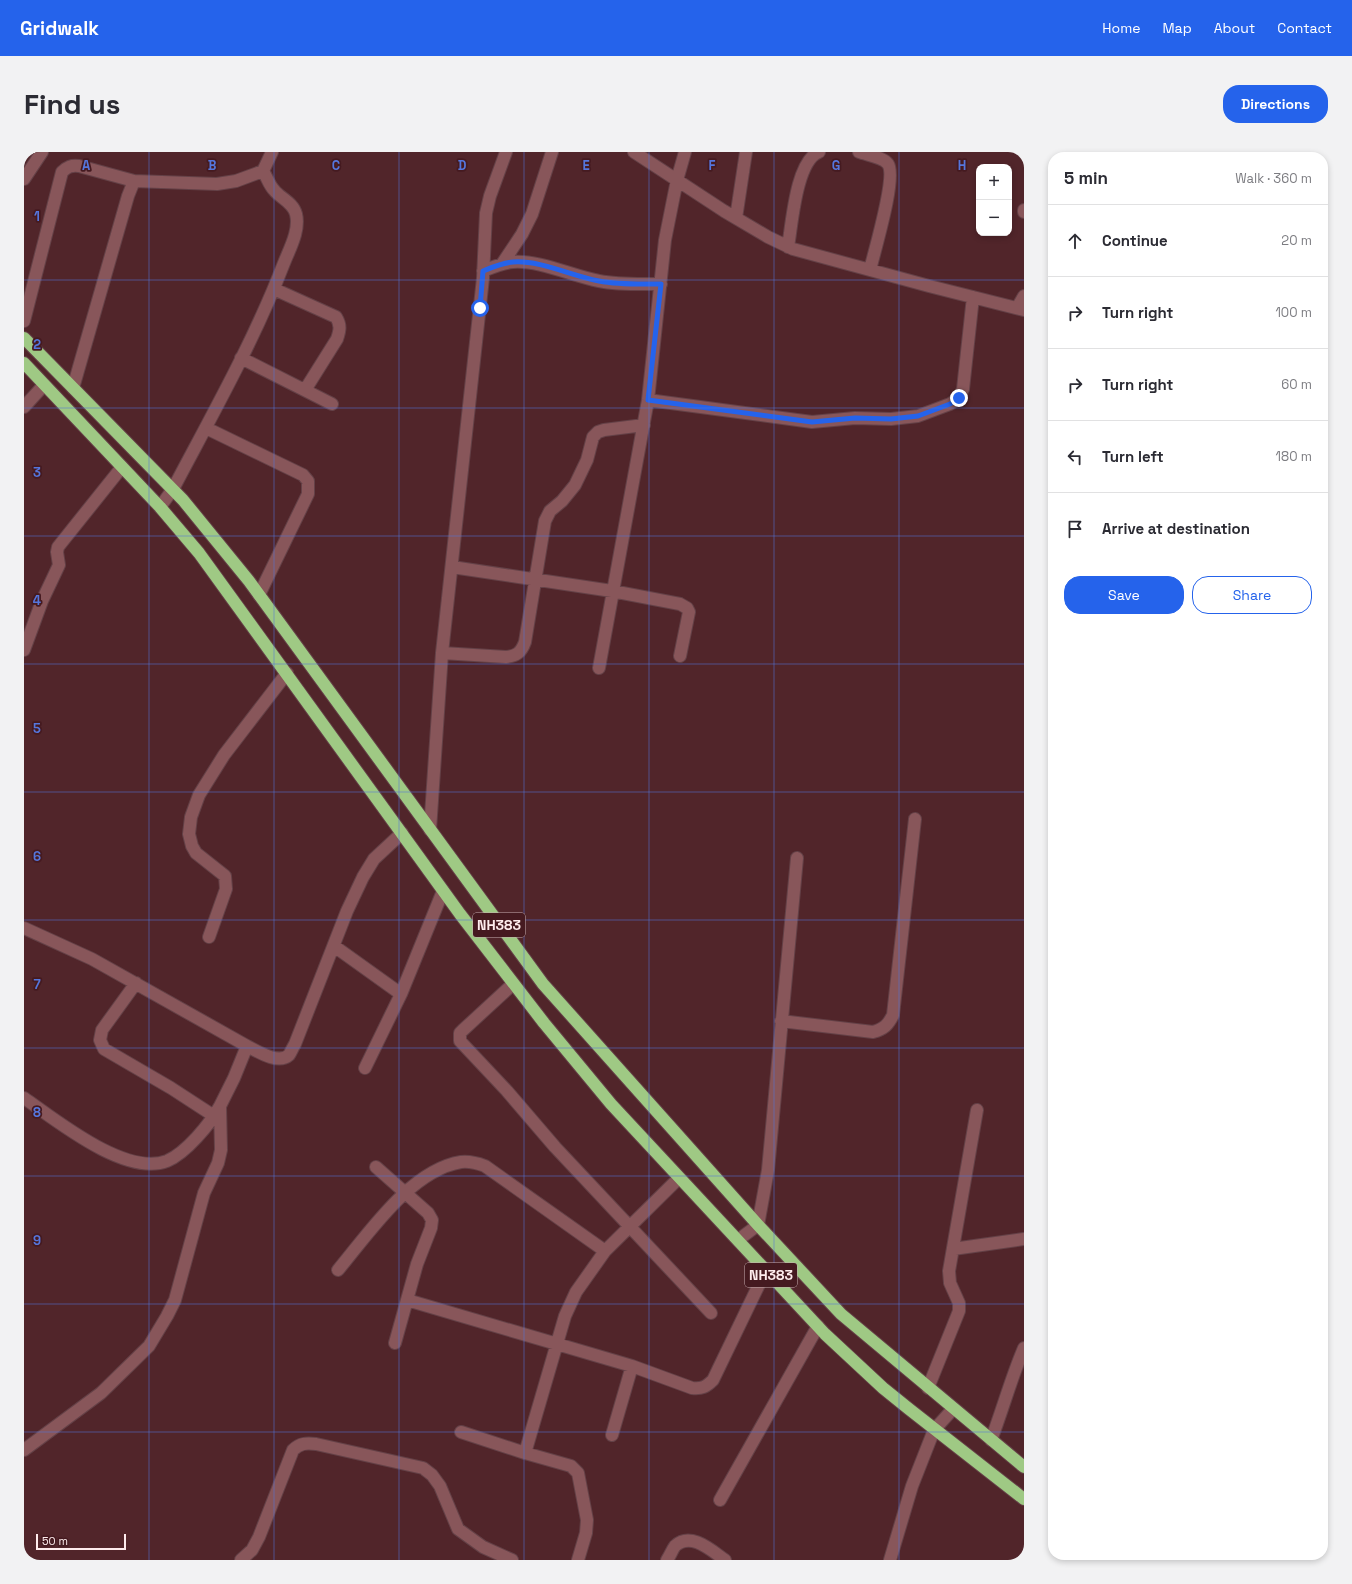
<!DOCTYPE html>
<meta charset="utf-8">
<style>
:root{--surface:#fff;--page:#f2f2f3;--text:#2b2b33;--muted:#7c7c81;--line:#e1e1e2;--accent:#2563eb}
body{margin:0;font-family:"Space Grotesk",sans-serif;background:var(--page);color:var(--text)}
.controls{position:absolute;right:12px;top:12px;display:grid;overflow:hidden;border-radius:8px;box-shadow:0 2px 6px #0003}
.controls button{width:36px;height:36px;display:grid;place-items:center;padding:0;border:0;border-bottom:1px solid var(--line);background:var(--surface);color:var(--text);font:20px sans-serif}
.scale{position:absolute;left:12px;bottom:10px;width:90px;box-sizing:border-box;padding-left:4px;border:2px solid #feeced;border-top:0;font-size:11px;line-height:14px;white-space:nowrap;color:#feeced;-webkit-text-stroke:3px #451a20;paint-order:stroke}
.stop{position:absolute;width:12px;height:12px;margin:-9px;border:3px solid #2563eb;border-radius:50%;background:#fff}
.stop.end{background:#2563eb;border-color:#fff;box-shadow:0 1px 4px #0008}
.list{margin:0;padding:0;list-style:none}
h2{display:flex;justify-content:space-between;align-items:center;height:52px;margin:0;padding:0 16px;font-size:17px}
h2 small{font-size:13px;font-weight:400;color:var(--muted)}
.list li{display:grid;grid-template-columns:26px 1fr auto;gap:12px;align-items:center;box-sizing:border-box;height:72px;padding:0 16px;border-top:1px solid var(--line)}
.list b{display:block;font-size:15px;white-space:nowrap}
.list em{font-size:13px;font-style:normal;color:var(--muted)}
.actions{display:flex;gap:8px;padding:12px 16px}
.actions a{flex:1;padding:9px 0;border:1px solid var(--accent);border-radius:16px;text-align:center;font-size:14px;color:var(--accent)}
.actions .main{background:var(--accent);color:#fff}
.icon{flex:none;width:22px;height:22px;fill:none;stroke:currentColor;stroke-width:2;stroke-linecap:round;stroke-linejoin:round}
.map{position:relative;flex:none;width:1000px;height:1408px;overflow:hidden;border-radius:16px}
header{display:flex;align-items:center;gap:24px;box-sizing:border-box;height:56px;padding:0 20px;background:var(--accent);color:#fff}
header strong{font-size:19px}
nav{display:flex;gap:22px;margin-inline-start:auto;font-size:14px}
.intro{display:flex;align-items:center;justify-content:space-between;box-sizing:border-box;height:96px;padding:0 24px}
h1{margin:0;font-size:28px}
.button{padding:10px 18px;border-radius:16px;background:var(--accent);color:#fff;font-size:14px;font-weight:700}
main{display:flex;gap:24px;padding:0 24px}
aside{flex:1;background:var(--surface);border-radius:16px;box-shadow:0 2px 6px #0003}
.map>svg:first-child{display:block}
</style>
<header>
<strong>Gridwalk</strong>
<nav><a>Home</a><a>Map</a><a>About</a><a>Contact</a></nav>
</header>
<div class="intro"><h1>Find us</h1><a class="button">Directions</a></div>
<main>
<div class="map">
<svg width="1000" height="1408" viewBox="0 0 1000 1408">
<rect width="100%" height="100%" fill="#51252a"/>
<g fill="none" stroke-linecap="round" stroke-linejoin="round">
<g stroke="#644147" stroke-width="14">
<path id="minor" d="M 610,0 L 700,59 L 744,85 L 769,97 L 905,134 L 1000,158
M 835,0 C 843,3 859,5 864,12 C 873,25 850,100 846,118
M 0,27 L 18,0
M 1000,60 L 1000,58
M 712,66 L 722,0
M 764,95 C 768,72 772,9 795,0
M 478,112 L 498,82 L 508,62 L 528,0
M 459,119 C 469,115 478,111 489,110 C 516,108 548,124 575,129 C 595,133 616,132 637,132
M 250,137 L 312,165 C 317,173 316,178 313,187 L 281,238
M 993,156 L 1000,144
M 0,169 L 38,20 C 43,15 47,13 55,14 L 110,29 L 165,31 L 193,32 L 212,29 L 239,19 L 248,0
M 217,206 L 308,252
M 49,236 L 104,44 L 110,29
M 624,248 L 788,270 L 831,266 L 867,267 L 894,264 L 926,252 L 935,246 L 939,237 L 949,145
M 0,255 L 20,233
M 182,276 L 279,323 L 284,329 L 284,342 L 235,443
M 136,355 L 149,337 C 188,263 230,189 260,111 C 266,96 276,78 272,62 C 269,50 256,46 250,38 C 245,33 243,25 239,19
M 428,415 L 588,439 L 656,452 L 663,456 L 665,460 L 656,504
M 0,498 L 18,449 L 35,413 L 33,400 L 34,395 L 98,315
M 418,501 L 482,505 C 492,504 497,501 501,490 L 521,369 L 526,359 L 538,349 L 551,333 L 563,308 L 569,285 L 574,280 L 580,278 L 620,273
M 575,516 L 624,248 L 641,88 L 653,28 L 661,0
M 406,678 L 418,501 L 459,126 L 462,61 L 466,44 L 482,0
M 0,776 L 68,807 L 223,894
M 185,785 L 202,737 L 201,724 L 172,701 L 168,694 L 165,682 L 167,665 L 175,643 L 200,603 L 263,521
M 310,794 L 377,842
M 112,831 L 78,878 L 76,888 L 80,897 L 147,936 L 190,964
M 489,832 L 439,878 L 436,881 L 436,889 L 483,939 L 531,995 L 687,1161
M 757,869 L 849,880 C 860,877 864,873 869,863 L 891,667
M 341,916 L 377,842 L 419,739
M 0,946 C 33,969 102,1025 143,1009 C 162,1001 186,972 196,954
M 352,1015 L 404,1061 L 408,1068 L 407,1076 L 393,1112 L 371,1191
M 714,1088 L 734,1073 L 744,1018 L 773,706
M 929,1097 L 1000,1087
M 314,1118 C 345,1081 387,1018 437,1010 C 446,1009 453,1011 461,1014 L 581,1099
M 383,1148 L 608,1214 L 668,1236 C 678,1237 682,1235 689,1228 L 742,1118
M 904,1236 L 935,1159 L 935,1151 L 926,1131 L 925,1119 L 953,958
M 437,1280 L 501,1301
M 588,1283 L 608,1214
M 967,1288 C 979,1257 987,1226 1000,1196
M 0,1298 L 77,1241 L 125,1194 L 143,1164 L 151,1148 L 180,1041 L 194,1011 L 197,998 L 196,954 L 210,926 L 223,894 C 233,899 254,913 265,903 C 267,900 269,895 271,892 L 323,759 L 339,725 L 350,707 L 378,681
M 696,1348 L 794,1174
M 217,1408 L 228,1398 L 235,1385 L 269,1298 C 276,1291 282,1291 292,1292 L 399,1316 L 408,1323 L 416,1334 L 434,1377 L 459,1395 L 488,1408
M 554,1408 L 562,1381 L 563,1368 L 554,1321 L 547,1314 L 501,1301 L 541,1164 L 552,1140 L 581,1099 L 655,1026
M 643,1408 C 646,1404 648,1398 651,1394 C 667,1379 688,1399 701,1408
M 866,1408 L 888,1334 L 910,1278 L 929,1257"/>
</g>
<g stroke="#644147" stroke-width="14">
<path id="highway" d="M 0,186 L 159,348 L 225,429 L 519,832 L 734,1073 L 817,1162 L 1000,1315
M 0,211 L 136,355 L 175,401 L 436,762 L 520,871 L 587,952 L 801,1182 L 859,1236 L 885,1257 L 1000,1347"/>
</g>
<use href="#minor" stroke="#88565a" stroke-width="12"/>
<use href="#highway" stroke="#9fc984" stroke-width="12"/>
</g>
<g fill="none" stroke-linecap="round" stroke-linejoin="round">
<path stroke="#2563eb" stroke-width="5" d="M 456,156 L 459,119 C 469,115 478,111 489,110 C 516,108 548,124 575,129 C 595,133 616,132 637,132 L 624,248 L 788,270 L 831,266 L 867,267 L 894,264 L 926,252 L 935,246"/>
</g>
<path fill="none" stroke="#5576dd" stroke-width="1" stroke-opacity="0.55" d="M 125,0 L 125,1408M 250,0 L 250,1408M 375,0 L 375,1408M 500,0 L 500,1408M 625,0 L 625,1408M 750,0 L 750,1408M 875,0 L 875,1408M 0,128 L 1000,128M 0,256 L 1000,256M 0,384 L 1000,384M 0,512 L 1000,512M 0,640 L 1000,640M 0,768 L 1000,768M 0,896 L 1000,896M 0,1024 L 1000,1024M 0,1152 L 1000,1152M 0,1280 L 1000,1280"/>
<g text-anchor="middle" stroke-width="3.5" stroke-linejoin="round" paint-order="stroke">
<g fill="#451a20" stroke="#c6adb0" stroke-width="1">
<rect x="449" y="761" width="52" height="24" rx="3"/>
<rect x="721" y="1111" width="52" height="24" rx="3"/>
</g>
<g font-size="14" font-weight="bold" fill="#feeced">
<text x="475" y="778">NH383</text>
<text x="747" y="1128">NH383</text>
</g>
</g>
<g font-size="13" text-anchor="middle" font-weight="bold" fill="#5576dd" stroke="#451a20" stroke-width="3.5" stroke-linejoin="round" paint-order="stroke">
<text x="62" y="18">A</text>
<text x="188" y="18">B</text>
<text x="312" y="18">C</text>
<text x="438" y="18">D</text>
<text x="562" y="18">E</text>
<text x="688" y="18">F</text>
<text x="812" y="18">G</text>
<text x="938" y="18">H</text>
<text x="13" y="69">1</text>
<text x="13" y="197">2</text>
<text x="13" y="325">3</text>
<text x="13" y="453">4</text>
<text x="13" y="581">5</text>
<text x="13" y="709">6</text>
<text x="13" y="837">7</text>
<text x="13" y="965">8</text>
<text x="13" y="1093">9</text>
</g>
</svg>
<div class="controls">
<button>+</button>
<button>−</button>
</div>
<div class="scale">50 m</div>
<div class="stop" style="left:456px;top:156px"></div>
<div class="stop end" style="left:935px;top:246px"></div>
</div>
<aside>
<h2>5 min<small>Walk · 360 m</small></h2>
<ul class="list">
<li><svg class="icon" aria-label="ahead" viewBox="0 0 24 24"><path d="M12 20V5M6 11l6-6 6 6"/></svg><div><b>Continue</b></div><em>20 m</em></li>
<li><svg class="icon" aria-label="right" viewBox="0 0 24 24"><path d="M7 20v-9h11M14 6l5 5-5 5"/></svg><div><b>Turn right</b></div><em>100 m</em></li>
<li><svg class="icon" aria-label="right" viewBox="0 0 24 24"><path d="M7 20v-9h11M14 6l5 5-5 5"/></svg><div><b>Turn right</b></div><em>60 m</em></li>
<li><svg class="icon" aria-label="left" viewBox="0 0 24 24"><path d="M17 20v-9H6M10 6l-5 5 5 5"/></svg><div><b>Turn left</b></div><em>180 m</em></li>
<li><svg class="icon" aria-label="arrive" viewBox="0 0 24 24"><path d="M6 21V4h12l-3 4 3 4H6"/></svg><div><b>Arrive at destination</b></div></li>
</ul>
<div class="actions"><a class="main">Save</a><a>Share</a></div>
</aside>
</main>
